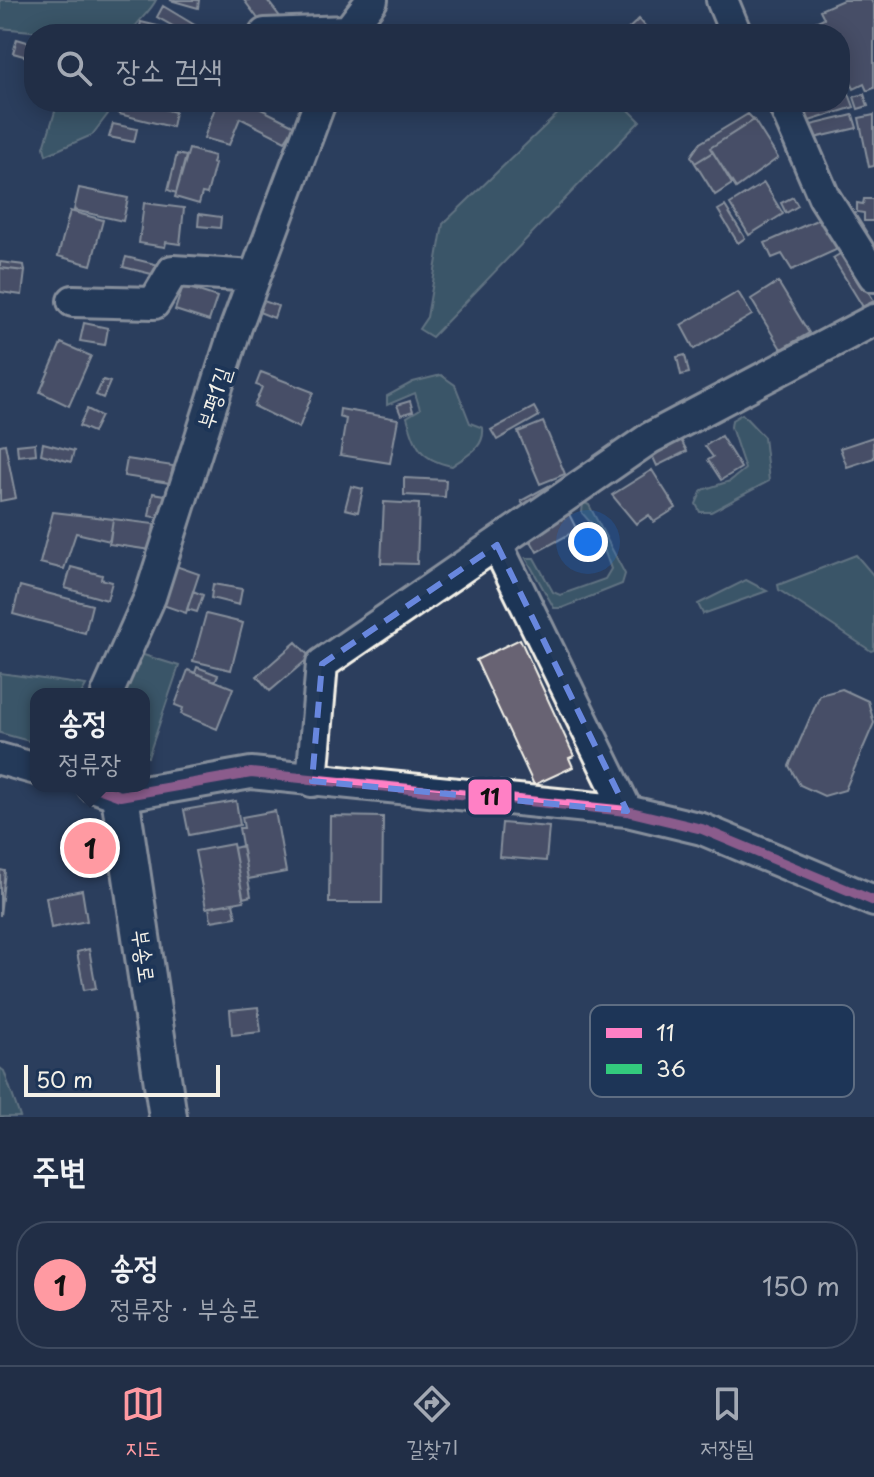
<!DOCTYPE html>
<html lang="ko">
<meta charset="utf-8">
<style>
:root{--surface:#212e46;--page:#29364d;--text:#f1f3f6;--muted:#a2a8b3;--line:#3e4a5f;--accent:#ff9aa2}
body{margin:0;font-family:"Playpen Sans","Poor Story",sans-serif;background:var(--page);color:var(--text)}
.scale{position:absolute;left:24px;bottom:20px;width:196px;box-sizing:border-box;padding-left:8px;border:4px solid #f4f1e8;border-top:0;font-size:22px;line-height:28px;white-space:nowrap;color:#f4f1e8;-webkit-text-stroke:6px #1d3557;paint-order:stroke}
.you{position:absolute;left:588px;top:542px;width:28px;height:28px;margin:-20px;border:6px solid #fff;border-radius:50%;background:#1a73e8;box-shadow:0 0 0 12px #1a73e833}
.badge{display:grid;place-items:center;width:52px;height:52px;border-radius:50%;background:var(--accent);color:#111;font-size:26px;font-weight:700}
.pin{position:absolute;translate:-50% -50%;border:4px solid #fff;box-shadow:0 2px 8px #0006}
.popup{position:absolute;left:30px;top:688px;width:120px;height:104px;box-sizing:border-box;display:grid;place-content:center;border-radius:16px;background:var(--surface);filter:drop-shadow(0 2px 6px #0005);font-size:26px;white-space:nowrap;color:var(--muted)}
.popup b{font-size:30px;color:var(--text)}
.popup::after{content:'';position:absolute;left:50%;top:100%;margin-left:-16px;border:16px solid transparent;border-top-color:var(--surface)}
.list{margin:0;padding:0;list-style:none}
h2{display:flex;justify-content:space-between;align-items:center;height:104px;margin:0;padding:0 32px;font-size:34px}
h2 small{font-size:26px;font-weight:400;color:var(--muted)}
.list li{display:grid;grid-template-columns:52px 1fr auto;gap:24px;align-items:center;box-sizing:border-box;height:128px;margin:0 16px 16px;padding:0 16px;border:2px solid var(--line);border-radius:32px}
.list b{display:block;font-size:30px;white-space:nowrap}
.list p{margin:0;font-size:26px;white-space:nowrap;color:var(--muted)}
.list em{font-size:26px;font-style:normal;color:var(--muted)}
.icon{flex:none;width:44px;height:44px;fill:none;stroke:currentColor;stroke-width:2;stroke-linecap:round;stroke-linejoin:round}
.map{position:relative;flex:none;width:874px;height:1117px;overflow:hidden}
.search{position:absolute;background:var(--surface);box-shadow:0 4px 20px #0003;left:24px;right:24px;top:24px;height:88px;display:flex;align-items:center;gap:20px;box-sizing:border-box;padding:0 28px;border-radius:32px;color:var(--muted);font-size:30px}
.sheet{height:248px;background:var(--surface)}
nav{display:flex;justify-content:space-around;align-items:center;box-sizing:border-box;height:112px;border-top:2px solid var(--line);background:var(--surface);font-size:22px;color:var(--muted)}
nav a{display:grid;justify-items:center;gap:4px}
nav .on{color:var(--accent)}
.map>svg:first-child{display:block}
</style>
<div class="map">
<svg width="874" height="1117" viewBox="0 0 874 1117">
<rect width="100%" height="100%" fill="#2c3e5d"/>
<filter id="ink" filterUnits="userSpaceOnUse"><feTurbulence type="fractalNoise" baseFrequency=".0125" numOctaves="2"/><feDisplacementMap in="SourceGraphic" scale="16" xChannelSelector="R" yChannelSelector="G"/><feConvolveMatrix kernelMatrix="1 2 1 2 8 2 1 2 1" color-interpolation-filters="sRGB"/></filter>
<g filter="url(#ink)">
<path fill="#4d7274" stroke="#a0b2ae" stroke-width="2" d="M 0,0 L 156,0 C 149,14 137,20 131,34 L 63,34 L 0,28 Z
M 58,102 L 117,102 L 92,135 L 46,155 L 44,147 Z
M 570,102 L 621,102 L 640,121 L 432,337 L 419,329 L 427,317 L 443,224 Z
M 441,375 L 455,385 L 470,423 L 483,428 C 485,448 467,455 452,466 C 419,459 416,447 407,417 L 420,409 L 415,393 L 387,405 L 387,396 L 413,382 Z
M 742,414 L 764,437 L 769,481 L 711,512 L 700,512 L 696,504 L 702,490 L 730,481 L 745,469 L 731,427 L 732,420 Z
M 583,502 L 589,505 L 625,574 L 622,584 L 562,608 L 554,608 L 526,558 L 534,558 L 553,592 L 560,595 L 605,579 L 611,569 L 597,530 L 582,513 Z
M 856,555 L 874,576 L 874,650 L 871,651 L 779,590 L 778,585 Z
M 746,580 L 767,591 L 703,614 L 698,604 Z
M 134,652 L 179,666 L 148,757 L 144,756 L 144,694 L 117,694 Z
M 0,673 L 86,685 L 81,694 L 36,694 L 36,743 L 0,733 Z
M 0,1068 L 4,1071 L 20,1117 L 0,1117 Z"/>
<path fill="#686473" stroke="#f4f1e8" stroke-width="2" d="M 170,0 L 199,0 L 198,8 Z
M 244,0 L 267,0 L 281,18 L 265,28 Z
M 843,0 L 871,0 L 874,6 L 874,88 L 867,91 L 864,84 L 854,89 L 845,68 L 840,70 L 840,34 L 807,34 L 804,27 L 824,18 L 820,10 Z
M 163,6 L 193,24 L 187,34 L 157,17 Z
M 639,19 L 647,28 L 639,34 L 623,34 Z
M 141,22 L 170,29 L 169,34 L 138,34 Z
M 193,24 L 211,34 L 187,34 Z
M 17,39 L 34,44 L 34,59 L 13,53 Z
M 843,78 L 854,107 L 803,123 L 794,102 L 840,102 Z
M 864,94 L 868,106 L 858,109 L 854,97 Z
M 122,102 L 158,102 L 157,107 L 175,112 L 172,127 L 119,114 Z
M 217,102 L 247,102 L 295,126 L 285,141 L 240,118 L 229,145 L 204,138 Z
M 748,114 L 754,120 L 710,148 L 713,152 L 695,163 L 691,156 L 700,143 Z
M 853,115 L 857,128 L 810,139 L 807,126 Z
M 874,115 L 874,166 L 869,167 L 859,118 Z
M 754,120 L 778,158 L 736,188 L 710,148 Z
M 113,124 L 137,129 L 134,142 L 109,137 Z
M 189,149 L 214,156 L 212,163 L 215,164 L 207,194 L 202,193 L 199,204 L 175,197 Z
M 713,152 L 732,184 L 715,195 L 695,163 Z
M 177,154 L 186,156 L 176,193 L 168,190 Z
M 764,183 L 783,214 L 749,235 L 730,204 Z
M 79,188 L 128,198 L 123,221 L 74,210 Z
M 793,197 L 798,206 L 786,213 L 781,203 Z
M 864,199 L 873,199 L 873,221 L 864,221 L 864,213 L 857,212 L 857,203 L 863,204 Z
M 144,203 L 184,208 L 180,244 L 166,242 L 165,247 L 139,243 Z
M 725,206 L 745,238 L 738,243 L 718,210 Z
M 70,211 L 103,220 L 91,265 L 58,256 Z
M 199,214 L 221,217 L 220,228 L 198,226 Z
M 819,219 L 820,223 L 828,219 L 840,245 L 838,249 L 792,270 L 782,254 L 772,258 L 765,243 Z
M 845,251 L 874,301 L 863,307 L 833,258 Z
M 126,257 L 167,267 L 164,277 L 123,267 Z
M 0,262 L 24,265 L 25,271 L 0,268 Z
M 0,268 L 25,271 L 22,295 L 0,292 Z
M 778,282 L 809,333 L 781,349 L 751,299 Z
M 183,286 L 217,297 L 209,321 L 175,310 Z
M 738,292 L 752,315 L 694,349 L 681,325 Z
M 258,299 L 278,306 L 274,318 L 254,310 Z
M 84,323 L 108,328 L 105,345 L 80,341 Z
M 61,343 L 91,356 L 69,406 L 40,392 Z
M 685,355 L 689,373 L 681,375 L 677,357 Z
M 261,372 L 313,392 L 299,428 L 254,406 L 262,387 L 256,385 Z
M 103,380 L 110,382 L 103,398 L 96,395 Z
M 410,401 L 413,411 L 401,415 L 397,405 Z
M 534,407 L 539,416 L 497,440 L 491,430 Z
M 87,409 L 101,416 L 93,432 L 79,426 Z
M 340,409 L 398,419 L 390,463 L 340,455 L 346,419 L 339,417 Z
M 543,422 L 565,474 L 540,484 L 518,432 Z
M 721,436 L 741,468 L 721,480 L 708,460 L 713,457 L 705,446 Z
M 873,437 L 874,458 L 847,467 L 840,448 Z
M 681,440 L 687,451 L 657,466 L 652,455 Z
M 35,443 L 36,454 L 18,456 L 17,445 Z
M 43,443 L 74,451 L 71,462 L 41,454 Z
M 5,444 L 16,498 L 0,501 L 0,445 Z
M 127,459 L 173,466 L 170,483 L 124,476 Z
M 652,470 L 676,508 L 654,522 L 649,515 L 636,524 L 612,495 Z
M 404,478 L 446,480 L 445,497 L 404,495 Z
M 550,485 L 557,497 L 528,513 L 521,501 Z
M 351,486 L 363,489 L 358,512 L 345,509 Z
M 153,493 L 165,495 L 160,518 L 149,516 Z
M 384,502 L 419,504 L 417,564 L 381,563 Z
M 567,510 L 577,530 L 537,552 L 526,532 Z
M 53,512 L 113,519 L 110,541 L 76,533 L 64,569 L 40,563 Z
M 113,519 L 154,524 L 151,550 L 109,544 Z
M 587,532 L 593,547 L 586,550 L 580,534 Z
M 170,564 L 199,574 L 186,613 L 157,603 Z
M 71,567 L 102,575 L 101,579 L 112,582 L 107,600 L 65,588 Z
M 213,584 L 242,589 L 239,605 L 211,598 Z
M 20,586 L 92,605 L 85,633 L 13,614 Z
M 193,591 L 203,595 L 197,612 L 187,609 Z
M 206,614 L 243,623 L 231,670 L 193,661 Z
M 520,639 L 574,756 L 569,758 L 573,767 L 534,785 L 476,660 Z
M 296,642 L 310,657 L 270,691 L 257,676 Z
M 197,667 L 218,675 L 215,681 L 195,673 Z
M 188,670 L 233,688 L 217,729 L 181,714 L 183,708 L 175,705 Z
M 842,689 L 868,701 L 874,723 L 845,790 L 824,796 L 800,785 L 789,766 L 820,695 Z
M 236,801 L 240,825 L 189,835 L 184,810 Z
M 275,811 L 286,872 L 248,879 L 239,828 L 244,828 L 242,817 Z
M 330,816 L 383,817 L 382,903 L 329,903 Z
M 502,823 L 549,827 L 546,861 L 499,857 Z
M 233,844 L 244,901 L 206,908 L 195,851 Z
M 242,846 L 251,896 L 243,898 L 234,848 Z
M 0,870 L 5,871 L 0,916 Z
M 82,890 L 87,921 L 51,928 L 46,897 Z
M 233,903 L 236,917 L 211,921 L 209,907 Z
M 89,949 L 96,988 L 84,990 L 77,952 Z
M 258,1007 L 261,1032 L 232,1035 L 230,1010 Z"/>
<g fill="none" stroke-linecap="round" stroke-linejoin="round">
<g stroke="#f4f1e8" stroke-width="36">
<path id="minor" d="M 722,0 L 736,34
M 265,34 L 347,31
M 346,34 L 372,0
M 783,102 L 824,197 L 874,276
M 73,301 L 154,303 L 173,271 L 255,276
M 497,545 L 627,811
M 107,694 L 150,597 L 236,327 L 320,102
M 0,759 L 36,769
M 312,781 L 322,664 L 650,438 L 874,320
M 93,786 L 120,796 L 251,773 L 627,811 L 702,829 L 874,901"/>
</g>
<g stroke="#f4f1e8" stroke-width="42">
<path id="tertiary" d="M 120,796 L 168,1117"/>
</g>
<use href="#minor" stroke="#1d3557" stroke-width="30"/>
<use href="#tertiary" stroke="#1d3557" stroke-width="36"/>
<g stroke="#1d3557" stroke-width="16">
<path id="bus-1" d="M 93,786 L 120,796 L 251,773 L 627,811 L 702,829 L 874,901"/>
</g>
<use href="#bus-1" stroke="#ff80c5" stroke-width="10"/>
</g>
</g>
<path d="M0 0H874V1117H0ZM 497,545 L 627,811 L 312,781 L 322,664 Z" fill="#2c3e5d" fill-opacity=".55" fill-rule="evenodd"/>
<path fill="none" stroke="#6887de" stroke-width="6" stroke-dasharray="16 10" stroke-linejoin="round" d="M 497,545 L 627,811 L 312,781 L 322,664 Z"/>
<g text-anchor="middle" stroke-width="8" stroke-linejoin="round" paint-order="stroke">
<g font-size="22" fill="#f4f1e8" stroke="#1d3557">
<text transform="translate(214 398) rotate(-72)" y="8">부평1길</text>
<text transform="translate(144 956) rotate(82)" y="8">부송로</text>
</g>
</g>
<rect x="590" y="1005" width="264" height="92" rx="12" fill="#1d3557" stroke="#5e6d82" stroke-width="2"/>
<rect x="606" y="1028" width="36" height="10" fill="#ff80c5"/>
<rect x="606" y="1064" width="36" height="10" fill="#33ca7d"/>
<g font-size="22" fill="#f4f1e8">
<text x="656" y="1041">11</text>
<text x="656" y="1077">36</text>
</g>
<rect stroke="#1d3557" stroke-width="3" x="467" y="778" width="46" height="38" rx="8" fill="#ff80c5"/>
<g font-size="22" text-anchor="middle" font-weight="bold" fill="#111">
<text x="490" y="805">11</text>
</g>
</svg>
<div class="scale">50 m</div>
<div class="you"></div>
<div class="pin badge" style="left:90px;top:848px">1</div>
<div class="popup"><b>송정</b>정류장</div>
<div class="search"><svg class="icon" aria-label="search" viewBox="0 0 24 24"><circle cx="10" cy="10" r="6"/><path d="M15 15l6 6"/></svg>장소 검색</div>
</div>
<section class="sheet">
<h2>주변<small></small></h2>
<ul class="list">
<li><span class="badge">1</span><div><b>송정</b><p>정류장 · 부송로</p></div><em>150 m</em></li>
</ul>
</section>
<nav>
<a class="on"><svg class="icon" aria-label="map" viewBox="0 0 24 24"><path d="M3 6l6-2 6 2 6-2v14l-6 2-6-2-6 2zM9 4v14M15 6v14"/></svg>지도</a>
<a><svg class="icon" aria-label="directions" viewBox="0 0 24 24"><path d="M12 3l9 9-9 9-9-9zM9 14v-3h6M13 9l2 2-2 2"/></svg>길찾기</a>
<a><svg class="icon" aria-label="saved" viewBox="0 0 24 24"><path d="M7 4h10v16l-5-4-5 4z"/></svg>저장됨</a>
</nav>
